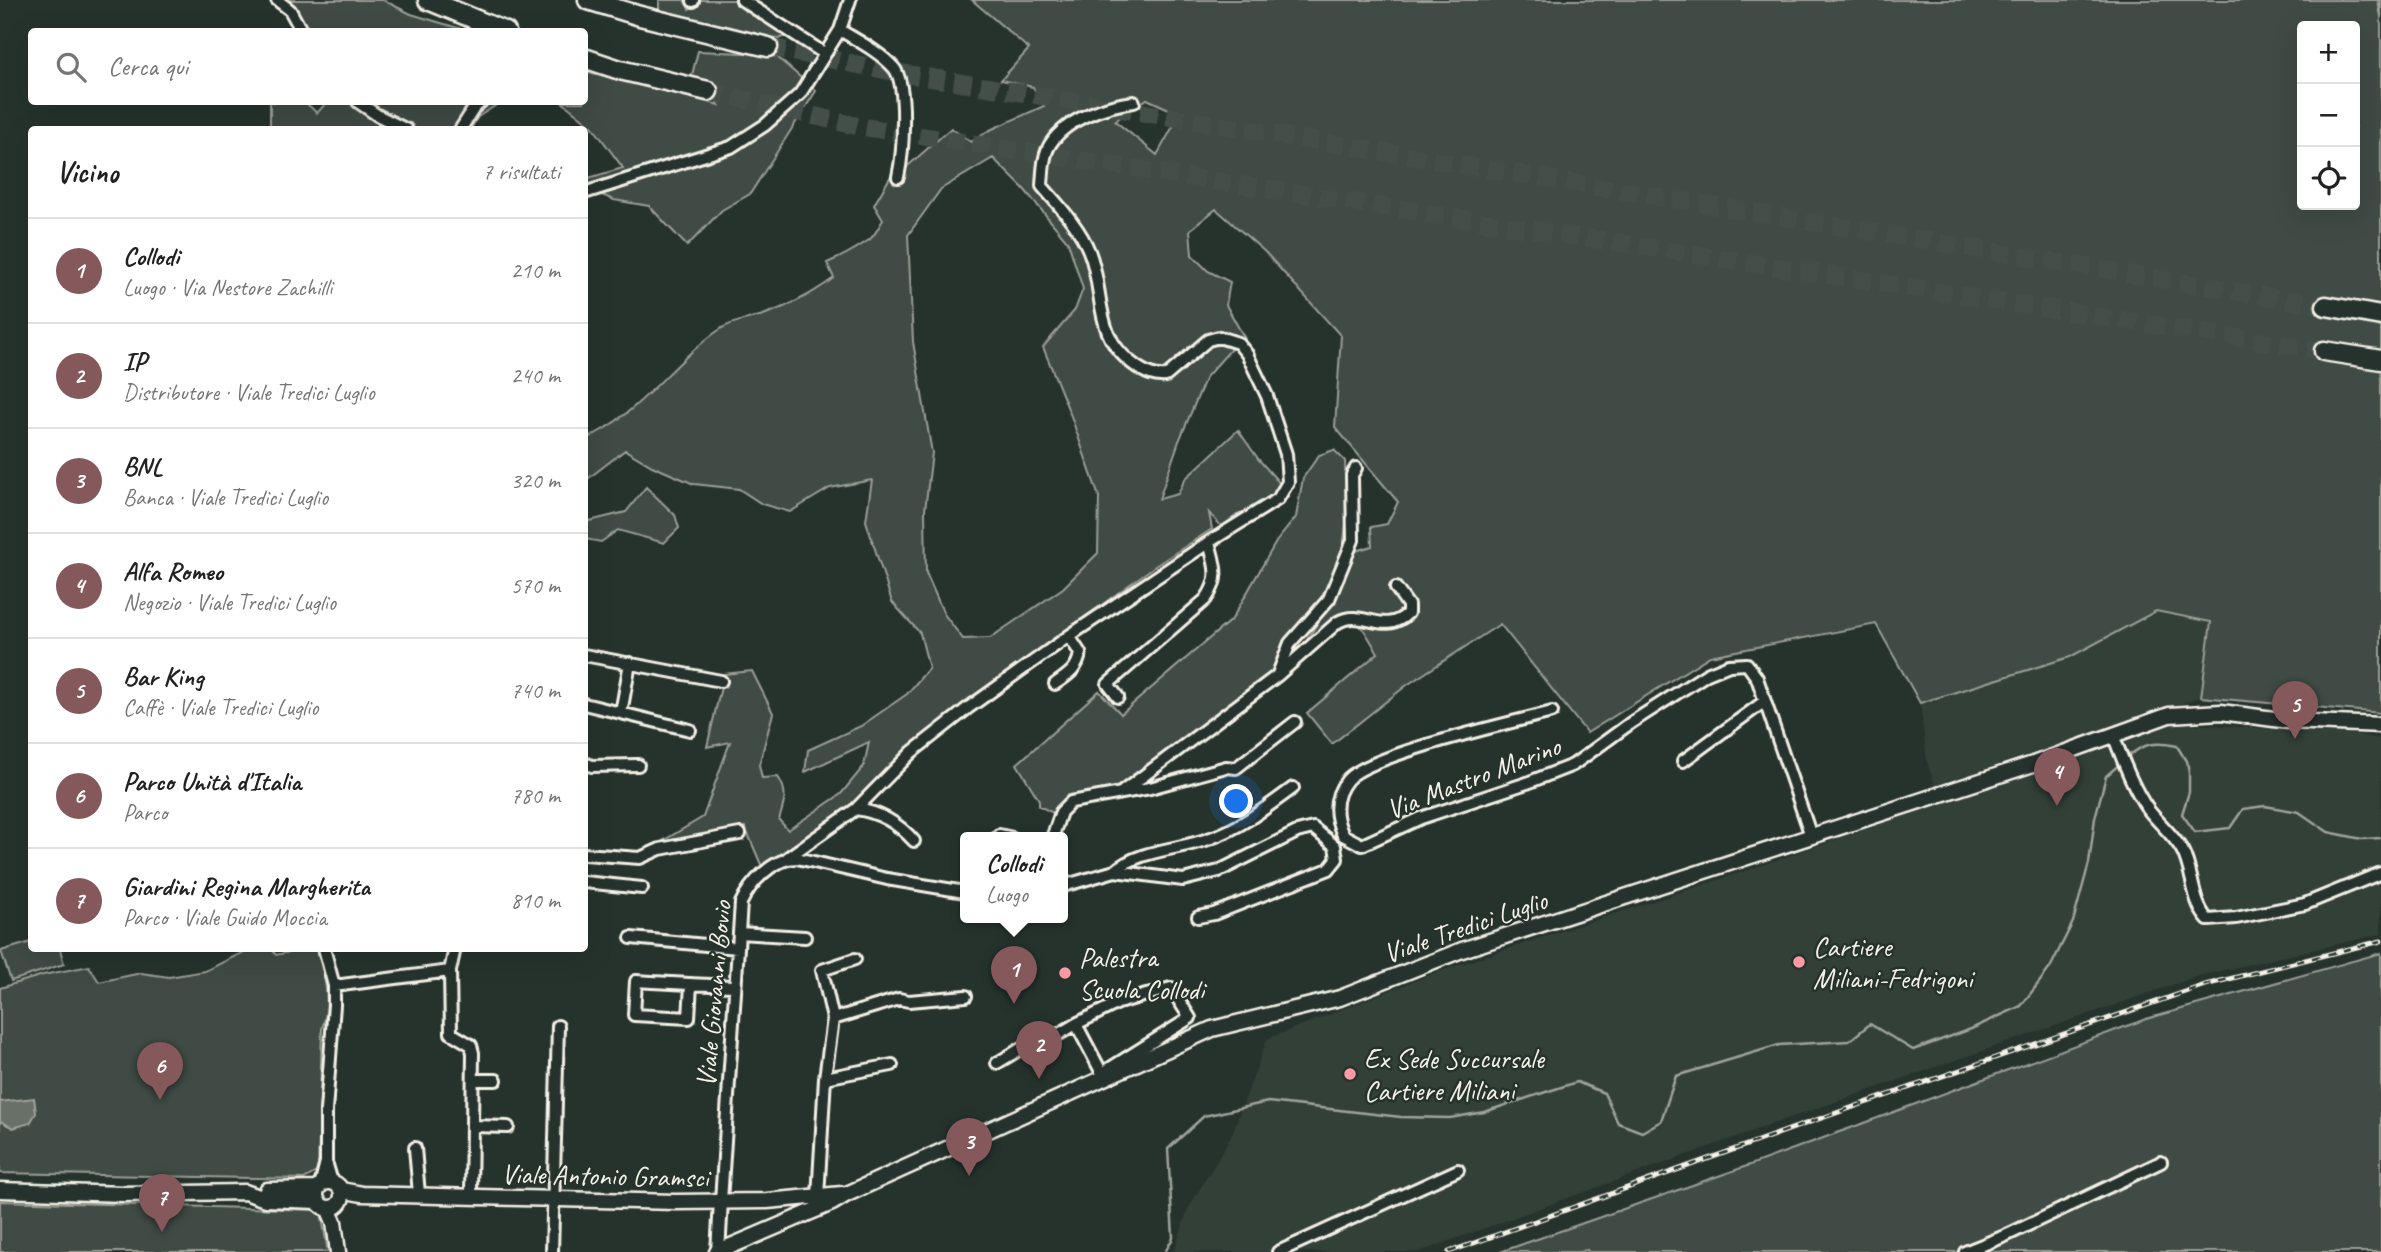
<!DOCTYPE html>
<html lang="it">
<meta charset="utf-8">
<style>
:root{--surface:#fff;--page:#f6f6f6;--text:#222;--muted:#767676;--line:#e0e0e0;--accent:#85585c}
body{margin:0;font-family:Caveat,sans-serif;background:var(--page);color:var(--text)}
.controls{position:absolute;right:21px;top:21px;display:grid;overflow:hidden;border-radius:7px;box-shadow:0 7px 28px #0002}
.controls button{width:63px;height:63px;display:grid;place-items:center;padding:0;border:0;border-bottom:2px solid var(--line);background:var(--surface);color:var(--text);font:35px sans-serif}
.you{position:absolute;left:1237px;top:802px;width:24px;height:24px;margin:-18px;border:5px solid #fff;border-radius:50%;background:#1a73e8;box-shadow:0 0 0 10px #1a73e833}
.badge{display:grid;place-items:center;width:46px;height:46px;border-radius:50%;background:var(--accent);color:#fff;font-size:23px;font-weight:700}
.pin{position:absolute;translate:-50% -58px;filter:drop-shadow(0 2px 4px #0008)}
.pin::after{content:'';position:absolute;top:37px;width:24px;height:21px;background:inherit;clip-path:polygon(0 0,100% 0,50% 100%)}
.popup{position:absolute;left:960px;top:832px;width:108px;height:91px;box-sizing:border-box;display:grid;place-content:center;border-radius:7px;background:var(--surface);filter:drop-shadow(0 2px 5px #0005);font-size:23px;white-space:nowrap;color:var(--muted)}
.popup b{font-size:26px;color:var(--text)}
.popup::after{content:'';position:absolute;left:50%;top:100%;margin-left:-14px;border:14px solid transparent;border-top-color:var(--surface)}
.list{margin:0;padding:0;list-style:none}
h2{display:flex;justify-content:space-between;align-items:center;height:91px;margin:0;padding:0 28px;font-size:30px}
h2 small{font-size:23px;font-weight:400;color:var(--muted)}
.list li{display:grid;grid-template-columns:46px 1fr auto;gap:21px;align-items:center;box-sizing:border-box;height:105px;padding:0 28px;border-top:2px solid var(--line)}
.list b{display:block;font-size:26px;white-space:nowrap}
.list p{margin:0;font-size:23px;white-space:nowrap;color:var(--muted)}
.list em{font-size:23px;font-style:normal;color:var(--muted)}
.icon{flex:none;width:38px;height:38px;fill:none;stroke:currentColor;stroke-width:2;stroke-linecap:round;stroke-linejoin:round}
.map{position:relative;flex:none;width:2381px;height:1252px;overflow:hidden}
.search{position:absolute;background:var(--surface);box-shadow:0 7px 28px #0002;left:28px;top:28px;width:560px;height:77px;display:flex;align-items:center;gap:18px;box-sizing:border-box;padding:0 24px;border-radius:7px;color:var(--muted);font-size:26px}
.panel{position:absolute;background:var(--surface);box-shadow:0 7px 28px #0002;left:28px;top:126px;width:560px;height:826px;border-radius:7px}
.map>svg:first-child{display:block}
</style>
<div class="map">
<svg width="2381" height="1252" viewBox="0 0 2381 1252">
<rect width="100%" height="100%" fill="#26332d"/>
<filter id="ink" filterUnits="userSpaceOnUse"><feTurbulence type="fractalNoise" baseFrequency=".0143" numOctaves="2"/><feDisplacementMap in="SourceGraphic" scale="14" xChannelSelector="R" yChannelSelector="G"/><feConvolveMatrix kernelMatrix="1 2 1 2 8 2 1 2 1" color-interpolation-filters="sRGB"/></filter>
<g filter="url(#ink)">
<path fill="#333f39" d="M 2156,611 L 2211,622 L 2201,697 L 1935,786 L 1927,762 L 1920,703 L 2070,657 Z
M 2174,723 L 2345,733 L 2381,739 L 2381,934 L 2198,976 L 1775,1123 L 1419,1252 L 1174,1252 L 1188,1209 L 1231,1137 L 1267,1039 L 1437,972 L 1739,873 Z"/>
<path fill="#414b45" stroke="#9a9e96" stroke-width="2" fill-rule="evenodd" d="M 286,0 L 383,0 L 411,14 L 468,31 L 304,31 L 292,4 Z
M 659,0 L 684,0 L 689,9 L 699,0 L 739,0 L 786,36 L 779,39 L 659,10 Z
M 972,0 L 2381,0 L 2381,713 L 2201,697 L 2211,622 L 2156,611 L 2070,657 L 1920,703 L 1876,624 L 1710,656 L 1587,733 L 1500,624 L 1407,685 L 1332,744 L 1307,713 L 1378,653 L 1364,630 L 1346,613 L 1326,624 L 1305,643 L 1333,599 L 1356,551 L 1372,546 L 1371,527 L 1387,524 L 1398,502 L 1335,427 L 1341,336 L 1265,252 L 1216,209 L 1190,230 L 1192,255 L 1208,271 L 1230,282 L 1226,305 L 1245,339 L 1231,349 L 1206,377 L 1179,441 L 1159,499 L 1178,494 L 1185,479 L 1238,430 L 1259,460 L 1283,487 L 1277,505 L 1237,515 L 1222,527 L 1209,513 L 1212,529 L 1155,566 L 986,689 L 856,803 L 762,867 L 745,827 L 644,852 L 703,817 L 730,742 L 707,747 L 724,674 L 752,671 L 773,713 L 759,765 L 762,778 L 778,777 C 789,793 784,803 779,820 L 788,830 L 841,794 L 864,766 L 869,742 L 805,772 L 808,750 L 861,726 L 907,694 L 929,668 L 920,633 L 892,602 L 866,521 L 872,480 L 830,488 L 790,512 L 762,504 L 739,489 L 694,484 L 652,466 L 625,450 L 585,481 L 585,439 C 640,415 672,361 722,328 C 734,321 750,319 763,315 C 791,305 809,296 834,278 L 827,263 C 842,257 856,249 869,240 C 875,236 879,226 883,220 L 874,205 L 892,174 L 909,165 L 951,128 L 971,142 L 990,130 L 1044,106 L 1033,87 L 1001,80 L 1029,49 ZM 2302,26 L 2355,26 L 2355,205 L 2302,205 ZM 1147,99 L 1180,114 L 1157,155 L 1115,121 ZM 993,158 L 1024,189 L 1068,242 L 1083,289 L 1075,310 L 1043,347 L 1071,416 L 1099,497 L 1098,553 L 1063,588 L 990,638 L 963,639 L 944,614 L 926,573 L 925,510 L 932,453 L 913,342 L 908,235 L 941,189 Z
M 698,51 L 765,54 L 777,57 L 816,91 L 750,194 L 722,210 L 687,246 L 649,206 L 614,200 L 585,188 L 585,179 L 623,168 L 592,126 L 562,102 L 584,102 L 585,71 L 719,105 L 705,83 L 691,79 Z
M 270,102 L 305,102 L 317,113 L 327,102 L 501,102 L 478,117 L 470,130 L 413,129 L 411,123 L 400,130 L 270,129 Z
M 1334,450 L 1345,461 L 1347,517 L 1342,555 L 1316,608 L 1291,649 L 1269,674 L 1128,788 L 1069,797 L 1055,814 L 1039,806 L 1039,800 L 1017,764 L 1099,691 L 1121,714 L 1232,619 L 1276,542 L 1296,517 L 1303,478 L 1319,455 Z
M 646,487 L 675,515 L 679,528 L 664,543 L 618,530 L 601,542 L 585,539 L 585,522 L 626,512 Z
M 31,942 L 32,948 L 60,949 L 64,964 L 11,981 L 1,951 Z
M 250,949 L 272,949 L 276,955 L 304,949 L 318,949 C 324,975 332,1002 322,1029 L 318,1171 L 304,1179 L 0,1173 L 0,988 L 43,975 L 89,966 L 99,982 L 141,973 L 169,977 L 205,971 Z
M 2381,953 L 2381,1252 L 1588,1252 L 1587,1250 L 1579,1252 L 1500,1252 L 1750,1165 L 2146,1019 Z
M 0,1201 L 315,1210 L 321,1212 L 328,1252 L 0,1252 Z"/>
<path fill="#676f68" stroke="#9fa39b" stroke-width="2" d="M 34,1098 L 36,1113 L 30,1123 L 13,1128 L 0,1121 L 0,1102 Z"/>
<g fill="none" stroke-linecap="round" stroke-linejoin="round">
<path stroke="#9fa39b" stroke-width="2.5" d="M 2378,0 L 2381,15
M 2126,758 C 2144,743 2155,741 2177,746 L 2189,766 L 2189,792 L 2182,814 L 2195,832 L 2230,828 L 2243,809 L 2265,806 L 2299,812 L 2328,832 L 2362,839 L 2381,838
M 1165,1252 L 1173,1238 L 1168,1149 L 1204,1116 L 1268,1102 L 1401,1117 L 1450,1118 L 1484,1112 L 1577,1082 L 1604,1093 L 1618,1123 L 1642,1132 L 1661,1121 L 1676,1076 L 1779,1045 L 1849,1041 L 1870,1024 L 1913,1050 L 1971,1029 L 2021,1006 L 2050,968 L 2073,922 L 2089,863 L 2095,818 L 2106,776 L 2121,763"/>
<path stroke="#455049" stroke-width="18" stroke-dasharray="18 9" stroke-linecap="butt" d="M 768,47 L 895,72 L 2326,306
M 708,91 L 857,126 L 2324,351"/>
<g stroke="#f4f1e8" stroke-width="16">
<path id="minor" d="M 277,0 L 290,10 L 302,32
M 742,0 L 825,54
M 693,1 L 693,0
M 840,30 C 858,41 880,52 894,68 C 908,85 903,155 898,177
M 358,102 L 377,115 L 407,130
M 460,130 L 474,108 L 481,102
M 584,193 L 731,147 L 765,125 L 800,94 L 840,30 L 850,0
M 584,655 L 721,681
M 1278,674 L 1290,643 L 1329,599 L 1353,540 L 1352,475 L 1356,468
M 1055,684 C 1068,675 1078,669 1080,653 L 1069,636
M 1118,697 L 1108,684 L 1206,599 C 1221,577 1215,566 1209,542
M 584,704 L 690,730
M 621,713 L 630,663
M 2113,735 C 2123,760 2132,786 2147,808 C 2158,823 2173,834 2182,850 C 2194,872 2191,902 2208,920 L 2236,918 L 2305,904 L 2381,873
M 1683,761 L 1765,701
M 584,763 L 592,766 L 638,765
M 1122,792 L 1278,675 L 1338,622 C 1362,608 1384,637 1408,613 L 1408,605 L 1396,588
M 856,809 C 879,812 899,824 914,841
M 1343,835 L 1362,845 L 1421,818 L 1527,783 L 1573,765 L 1632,722 L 1707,674 L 1729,665 L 1747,664 L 1757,678 L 1811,836
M 1343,835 C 1334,816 1333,797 1347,780 C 1367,755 1514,722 1552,712
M 996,838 L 999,835 L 1013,838
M 1052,838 L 1061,812 L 1071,802 L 1150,788 L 1226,767 L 1236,768 L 1295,722
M 584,854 L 640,858 L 660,849 L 740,834
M 787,858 L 856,809 L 912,752 L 968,708 L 1069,636 L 1209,542 L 1278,499 L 1288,482 L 1286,454 L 1267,396 L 1247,354 L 1238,343 L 1219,337 L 1208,340 L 1166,376 C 1154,377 1146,373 1137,367 C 1091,336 1106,293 1089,251 C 1079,226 1059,206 1042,186 C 1043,173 1043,154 1051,143 C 1067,119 1106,105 1134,102
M 1115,871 C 1139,849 1181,850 1211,838 C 1242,827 1267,807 1293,788
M 584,882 L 642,888
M 1063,886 L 1115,871 L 1183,880 L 1219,871 L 1297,832 L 1313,828 L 1335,846 L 1337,859 L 1329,869 L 1214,914 L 1198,917
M 739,933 L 805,937
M 631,938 L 738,948
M 455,948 L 450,971 L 451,1033 L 471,1045 L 473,1053 L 471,1196
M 691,984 L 689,1018 L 634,1015 L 636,981 C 669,983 702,985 735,986
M 334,986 L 450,971
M 833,1019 L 899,999 L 909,1001 L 966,996
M 1076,1024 L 1118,1003 L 1171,988 L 1190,1018 L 1104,1072
M 997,1063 L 1027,1045 L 1054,1037 L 1076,1024 L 1104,1077
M 825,1078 L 892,1065
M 473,1080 L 496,1080
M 472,1126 L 508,1127
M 415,1148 L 419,1194
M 327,1165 L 332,1182
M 320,1186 L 326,1162 L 326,1111 L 334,1005 L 334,986 L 324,948
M 818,1197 L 825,1078 L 833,1019 L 822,970 L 855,959
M 721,1201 L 741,903 C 750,883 773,858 797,858 L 887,879 L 965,892
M 552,1252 L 558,1026
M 1278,1252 L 1458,1170
M 1965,1252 L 2005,1236 L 2161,1162"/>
</g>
<g stroke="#f4f1e8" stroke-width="18">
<path id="tertiary" d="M 718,1252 L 721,1201"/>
</g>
<g stroke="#f4f1e8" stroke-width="19">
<path id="secondary" d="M316 1195a13 13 0 1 1 26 0a13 13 0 1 1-26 0Z
M 0,1190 L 123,1194 L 245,1192 L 265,1199 L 318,1201
M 267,1190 L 318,1189
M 341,1190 L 362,1194 L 676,1202 L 767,1201 L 842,1194
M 328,1208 L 334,1222 L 338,1252
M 717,1252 L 832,1203 L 847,1194 L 1212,1029 L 1340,998 L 1462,950 L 2033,764 L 2169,715 L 2221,712 L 2289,721 L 2381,725"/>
</g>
<g stroke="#f4f1e8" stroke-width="23">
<path id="trunk" d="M 428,0 L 506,32
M 588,0 L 640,16 L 768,47
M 584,58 L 620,70 L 708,91
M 2326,306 L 2381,316
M 2324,351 L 2381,360"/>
</g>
<use href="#minor" stroke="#26332d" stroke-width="10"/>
<use href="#tertiary" stroke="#26332d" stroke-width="12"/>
<use href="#secondary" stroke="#26332d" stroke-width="14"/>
<use href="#trunk" stroke="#26332d" stroke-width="18"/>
<g stroke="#f4f1e8" stroke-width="5">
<path id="rail" d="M 1449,1252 L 1816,1120 L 2205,985 L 2381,941"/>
</g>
<use href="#rail" stroke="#26332d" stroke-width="2.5" stroke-dasharray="8" stroke-linecap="butt"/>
</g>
</g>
<g fill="#ff9aa2" stroke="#26332d" stroke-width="2.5">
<circle cx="1799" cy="962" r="7"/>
<circle cx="1065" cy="973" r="7"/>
<circle cx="1350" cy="1074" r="7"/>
</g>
<g text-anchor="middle" stroke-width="5" stroke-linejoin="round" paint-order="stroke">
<g font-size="28" fill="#f4f1e8" stroke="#26332d">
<text transform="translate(1473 777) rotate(-21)" y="10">Via Mastro Marino</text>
<text transform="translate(1465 926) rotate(-19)" y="10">Viale Tredici Luglio</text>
<text transform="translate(713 994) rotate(-85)" y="10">Viale Giovanni Bovio</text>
<text transform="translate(605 1175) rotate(1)" y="10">Viale Antonio Gramsci</text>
</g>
<g font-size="28" fill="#f4f1e8" stroke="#26332d" text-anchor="start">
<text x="1813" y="956">Cartiere<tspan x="1813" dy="32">Miliani-Fedrigoni</tspan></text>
<text x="1079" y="967">Palestra<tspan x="1079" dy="32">Scuola Collodi</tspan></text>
<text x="1364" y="1068">Ex Sede Succursale<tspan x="1364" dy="32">Cartiere Miliani</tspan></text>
</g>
</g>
</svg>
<div class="controls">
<button>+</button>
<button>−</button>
<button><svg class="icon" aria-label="locate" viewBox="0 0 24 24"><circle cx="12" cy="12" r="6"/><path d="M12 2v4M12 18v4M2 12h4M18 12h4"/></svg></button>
</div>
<div class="you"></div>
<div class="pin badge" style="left:1014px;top:1004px">1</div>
<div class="popup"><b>Collodi</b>Luogo</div>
<div class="pin badge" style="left:1039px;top:1079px">2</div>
<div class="pin badge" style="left:969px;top:1176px">3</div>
<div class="pin badge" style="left:2057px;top:806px">4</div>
<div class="pin badge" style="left:2295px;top:739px">5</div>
<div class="pin badge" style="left:160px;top:1100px">6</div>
<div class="pin badge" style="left:162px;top:1232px">7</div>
<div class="search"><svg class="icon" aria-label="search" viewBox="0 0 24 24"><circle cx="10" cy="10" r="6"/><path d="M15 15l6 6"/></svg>Cerca qui</div>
<section class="panel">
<h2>Vicino<small>7 risultati</small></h2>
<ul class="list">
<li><span class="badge">1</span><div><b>Collodi</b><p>Luogo · Via Nestore Zachilli</p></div><em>210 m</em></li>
<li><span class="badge">2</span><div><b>IP</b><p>Distributore · Viale Tredici Luglio</p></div><em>240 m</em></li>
<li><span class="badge">3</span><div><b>BNL</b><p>Banca · Viale Tredici Luglio</p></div><em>320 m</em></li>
<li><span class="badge">4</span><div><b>Alfa Romeo</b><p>Negozio · Viale Tredici Luglio</p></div><em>570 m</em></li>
<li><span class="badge">5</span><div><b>Bar King</b><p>Caffè · Viale Tredici Luglio</p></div><em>740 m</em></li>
<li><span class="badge">6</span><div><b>Parco Unità d'Italia</b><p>Parco</p></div><em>780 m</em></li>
<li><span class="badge">7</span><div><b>Giardini Regina Margherita</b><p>Parco · Viale Guido Moccia</p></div><em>810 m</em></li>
</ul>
</section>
</div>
